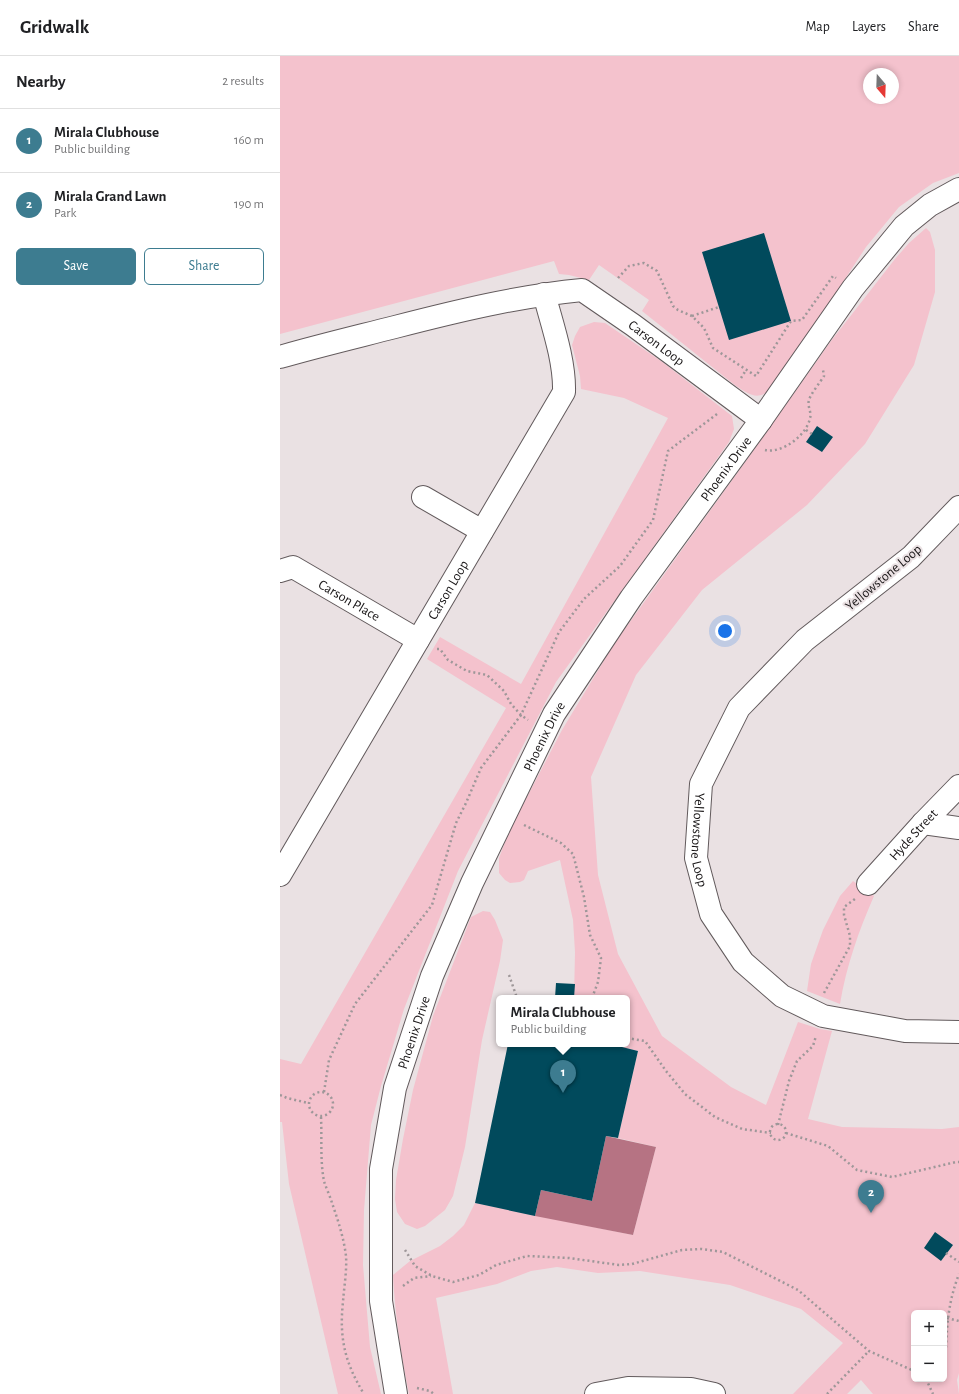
<!DOCTYPE html>
<meta charset="utf-8">
<style>
:root{--surface:#fff;--page:#f2f2f2;--text:#202124;--muted:#757577;--line:#e0e0e0;--accent:#3d7c90}
body{margin:0;font-family:"Alegreya Sans",sans-serif;background:var(--page);color:var(--text)}
.controls{position:absolute;right:12px;bottom:12px;display:grid;overflow:hidden;border-radius:6px;box-shadow:0 2px 6px #0003}
.controls button{width:36px;height:36px;display:grid;place-items:center;padding:0;border:0;border-bottom:1px solid var(--line);background:var(--surface);color:var(--text);font:20px sans-serif}
.compass{position:absolute;left:583px;top:12px;width:36px;height:36px;border-radius:50%;background:var(--surface);box-shadow:0 2px 6px #0003;rotate:161deg}
.you{position:absolute;left:445px;top:575px;width:14px;height:14px;margin:-10px;border:3px solid #fff;border-radius:50%;background:#1a73e8;box-shadow:0 0 0 6px #1a73e833}
.badge{display:grid;place-items:center;width:26px;height:26px;border-radius:50%;background:var(--accent);color:#fff;font-size:13px;font-weight:700}
.pin{position:absolute;translate:-50% -33px;filter:drop-shadow(0 1px 2px #0008)}
.pin::after{content:'';position:absolute;top:21px;width:14px;height:12px;background:inherit;clip-path:polygon(0 0,100% 0,50% 100%)}
.popup{position:absolute;left:216px;top:939px;width:134px;height:52px;box-sizing:border-box;display:grid;place-content:center;border-radius:6px;background:var(--surface);filter:drop-shadow(0 1px 3px #0005);font-size:13px;white-space:nowrap;color:var(--muted)}
.popup b{font-size:15px;color:var(--text)}
.popup::after{content:'';position:absolute;left:50%;top:100%;margin-left:-8px;border:8px solid transparent;border-top-color:var(--surface)}
.list{margin:0;padding:0;list-style:none}
h2{display:flex;justify-content:space-between;align-items:center;height:52px;margin:0;padding:0 16px;font-size:17px}
h2 small{font-size:13px;font-weight:400;color:var(--muted)}
.list li{display:grid;grid-template-columns:26px 1fr auto;gap:12px;align-items:center;box-sizing:border-box;height:64px;padding:0 16px;border-top:1px solid var(--line)}
.list b{display:block;font-size:15px;white-space:nowrap}
.list p{margin:0;font-size:13px;white-space:nowrap;color:var(--muted)}
.list em{font-size:13px;font-style:normal;color:var(--muted)}
.actions{display:flex;gap:8px;padding:12px 16px}
.actions a{flex:1;padding:9px 0;border:1px solid var(--accent);border-radius:6px;text-align:center;font-size:14px;color:var(--accent)}
.actions .main{background:var(--accent);color:#fff}
.map{position:relative;flex:none;width:679px;height:1338px;overflow:hidden}
header{display:flex;align-items:center;gap:24px;box-sizing:border-box;height:56px;padding:0 20px;background:var(--surface);border-bottom:1px solid var(--line)}
header strong{font-size:19px}
nav{display:flex;gap:22px;margin-inline-start:auto;font-size:14px}
main{display:flex}
aside{flex:1;background:var(--surface)}
.map>svg:first-child{display:block}
</style>
<header>
<strong>Gridwalk</strong>
<nav><a>Map</a><a>Layers</a><a>Share</a></nav>
</header>
<main>
<aside>
<h2>Nearby<small>2 results</small></h2>
<ul class="list">
<li><span class="badge">1</span><div><b>Mirala Clubhouse</b><p>Public building</p></div><em>160 m</em></li>
<li><span class="badge">2</span><div><b>Mirala Grand Lawn</b><p>Park</p></div><em>190 m</em></li>
</ul>
<div class="actions"><a class="main">Save</a><a>Share</a></div>
</aside>
<div class="map">
<svg width="679" height="1338" viewBox="0 0 679 1338">
<rect width="100%" height="100%" fill="#eae1e3"/>
<path fill="#f4c2cd" fill-rule="evenodd" d="M 0,0 L 679,0 L 679,117 L 653,127 L 619,151 L 586,191 L 563,226 L 560,234 L 490,334 C 477,345 469,338 456,330 L 362,255 L 369,244 L 319,209 L 309,224 L 289,219 L 279,218 L 274,205 L 0,278 ZM 589,18 L 613,18 L 613,42 L 589,42 Z
M 646,172 L 650,176 L 655,194 L 655,236 L 634,309 L 585,388 L 527,449 L 422,534 L 356,619 L 311,721 L 318,819 L 338,898 L 382,980 L 451,1031 L 486,1049 L 518,966 L 540,973 L 552,975 L 528,1063 L 562,1071 L 662,1073 L 679,1071 L 679,1317 L 677,1324 L 679,1338 L 593,1338 L 581,1324 L 567,1338 L 513,1338 L 563,1287 L 521,1253 L 450,1229 L 360,1215 L 318,1217 L 277,1211 L 251,1215 L 217,1228 L 156,1242 L 173,1338 L 129,1338 C 121,1299 115,1259 113,1219 L 130,1205 L 160,1190 L 173,1180 L 184,1169 L 195,1147 L 353,1179 L 376,1091 L 338,1082 L 358,995 L 330,988 L 347,988 L 347,942 L 294,942 L 295,896 L 293,864 L 280,804 L 248,815 L 244,824 L 240,826 L 230,827 L 225,824 L 219,817 L 219,802 L 225,786 L 235,764 L 282,674 L 334,588 L 476,391 L 551,285 L 615,203 L 629,187 ZM 634,1257 L 664,1257 L 664,1323 L 634,1323 Z
M 314,266 L 325,267 L 381,305 L 452,360 L 454,373 L 449,386 L 276,626 L 178,815 L 124,953 L 101,1030 L 91,1069 L 84,1154 L 83,1209 L 90,1291 L 101,1338 L 58,1338 L 9,1128 L 2,1066 L 0,1066 L 0,1003 L 21,1008 L 226,652 L 147,603 L 160,581 L 241,628 L 388,362 L 344,342 L 301,333 L 300,320 L 292,289 L 295,280 L 300,271 Z
M 573,825 L 594,840 C 579,874 566,911 560,948 L 527,935 L 531,908 L 543,874 L 560,840 Z
M 203,855 L 210,856 L 215,864 L 223,884 L 220,905 L 202,984 L 185,1091 L 173,1140 L 165,1154 L 145,1170 L 137,1173 L 125,1168 L 117,1156 L 115,1143 L 116,1124 L 123,1083 L 133,1034 L 153,960 L 191,861 Z"/>
<path fill="#b67383" d="M 326,1080 L 376,1091 L 353,1179 L 255,1160 L 261,1134 L 312,1145 Z"/>
<path fill="#014a5c" d="M 484,177 L 511,265 L 449,284 L 422,196 Z
M 537,370 L 553,381 L 542,396 L 526,386 Z
M 276,927 L 295,928 L 294,942 L 275,942 Z
M 228,988 L 330,988 L 358,995 L 338,1082 L 326,1080 L 312,1145 L 261,1134 L 255,1160 L 195,1147 Z
M 655,1176 L 673,1189 L 661,1205 L 644,1192 Z"/>
<g fill="none" stroke-linecap="round" stroke-linejoin="round">
<g stroke="#625a5c" stroke-width="24">
<g id="minor">
<path id="s1" d="M 0,301 C 38,290 76,281 115,271 C 177,255 239,240 302,234 L 353,269 L 481,364"/>
<path d="M 143,441 L 202,475"/>
<path id="s2" d="M 679,451 L 631,501 L 525,584 L 459,652 L 421,728 L 416,802 L 431,858 L 463,906 L 502,940 L 543,960 L 625,975 L 679,976"/>
<path id="s3" d="M 0,515 L 13,511 L 138,584"/>
<path d="M 643,767 L 679,772"/>
<path id="s4" d="M 0,819 L 284,336 C 285,305 272,268 264,238"/>
<path id="s5" d="M 588,828 L 643,767 L 679,730"/>
<path id="s6" d="M 116,1338 L 101,1245 L 101,1113 L 115,1032 L 152,920 L 192,827 L 274,658 L 351,542 L 481,364 L 573,232 L 624,170 L 650,149 L 679,133"/>
<path d="M 316,1338 L 348,1332 L 411,1333 L 434,1338"/>
</g>
</g>
<path stroke="#9e9799" stroke-width="2.5" stroke-dasharray="2 3" stroke-linecap="butt" d="M 338,222 L 349,210 L 364,207 L 377,215 L 393,250 L 398,254 L 412,260 L 424,272 L 433,292 L 476,320 L 511,265 L 522,264 L 553,220 L 556,222
M 412,260 L 439,251
M 461,322 L 466,314
M 526,374 L 532,378
M 485,394 C 502,398 527,379 530,362 C 532,357 527,350 529,344 C 530,339 541,325 544,320 L 543,314
M 157,593 L 160,593 L 168,604 L 187,615 L 207,619 L 224,635 L 231,648 L 241,659 L 248,664
M 244,769 L 281,787 L 293,798 L 304,841 L 310,879 L 321,902 L 318,926 L 312,942
M 229,919 L 237,942
M 544,937 L 570,890 L 570,880 L 564,859 L 564,851 L 575,843
M 347,982 L 365,985 L 386,1015 L 405,1038 L 435,1061 L 462,1073 L 491,1077
M29 1048a12 12 0 1 1 24 0a12 12 0 1 1-24 0Z
M 44,1036 L 49,1004 L 75,948 L 152,849 L 176,767 L 186,747 L 201,712 L 241,659 L 279,576 L 304,543 L 340,510 L 373,464 L 388,395 L 437,358
M 0,1039 L 7,1042 L 28,1047
M 41,1061 C 42,1081 40,1105 44,1125 C 46,1132 50,1140 52,1147 C 58,1164 64,1183 66,1200 C 67,1215 64,1231 63,1246 C 59,1282 65,1307 84,1338
M490 1076a8 8 0 1 1 16 0a8 8 0 1 1-16 0Z
M 498,1069 L 509,1025 L 517,1005 L 533,990 L 536,980
M 506,1077 L 548,1090 L 577,1114 L 612,1121 L 676,1106 L 679,1106
M 125,1194 L 135,1210 L 152,1220 L 173,1226 L 199,1219 L 216,1209 L 247,1200 L 289,1202 L 339,1209 L 352,1208 L 402,1194 L 422,1193 L 443,1196 L 518,1234 L 589,1295 L 634,1315
M 666,1197 L 679,1206
M 123,1230 L 134,1222 L 151,1220
M 667,1262 L 679,1265
M 664,1296 L 666,1293 C 667,1265 669,1244 679,1218
M 646,1323 L 653,1338
M 137,1332 L 150,1335 L 154,1338
M 547,1338 L 589,1295"/>
<use href="#minor" stroke="#fff" stroke-width="22"/>
</g>
<g text-anchor="middle" stroke-width="4" stroke-linejoin="round" paint-order="stroke">
<g font-size="14" fill="#181516" stroke="#eae1e3">
<text dy="5" stroke="none"><textPath href="#s1" startOffset="401">Carson Loop</textPath></text>
<text dy="5" stroke="none"><textPath href="#s6" startOffset="1015">Phoenix Drive</textPath></text>
<text transform="translate(603 521) rotate(-40)" y="5">Yellowstone Loop</text>
<text dy="5" stroke="none"><textPath href="#s4" startOffset="331">Carson Loop</textPath></text>
<text dy="5" stroke="none"><textPath href="#s3" startOffset="79">Carson Place</textPath></text>
<text dy="5" stroke="none"><textPath href="#s6" startOffset="691">Phoenix Drive</textPath></text>
<text dy="5" stroke="none"><textPath href="#s5" startOffset="67">Hyde Street</textPath></text>
<text dy="5" stroke="none"><textPath href="#s2" startOffset="440">Yellowstone Loop</textPath></text>
<text dy="5" stroke="none"><textPath href="#s6" startOffset="367">Phoenix Drive</textPath></text>
</g>
</g>
</svg>
<div class="controls">
<button>+</button>
<button>−</button>
</div>
<svg class="compass" viewBox="-18 -18 36 36"><path d="M0-13l5 13h-10z" fill="#e53935"/><path d="M0 13l5-13h-10z" fill="#757577"/></svg>
<div class="you"></div>
<div class="pin badge" style="left:283px;top:1037px">1</div>
<div class="popup"><b>Mirala Clubhouse</b>Public building</div>
<div class="pin badge" style="left:591px;top:1157px">2</div>
</div>
</main>
